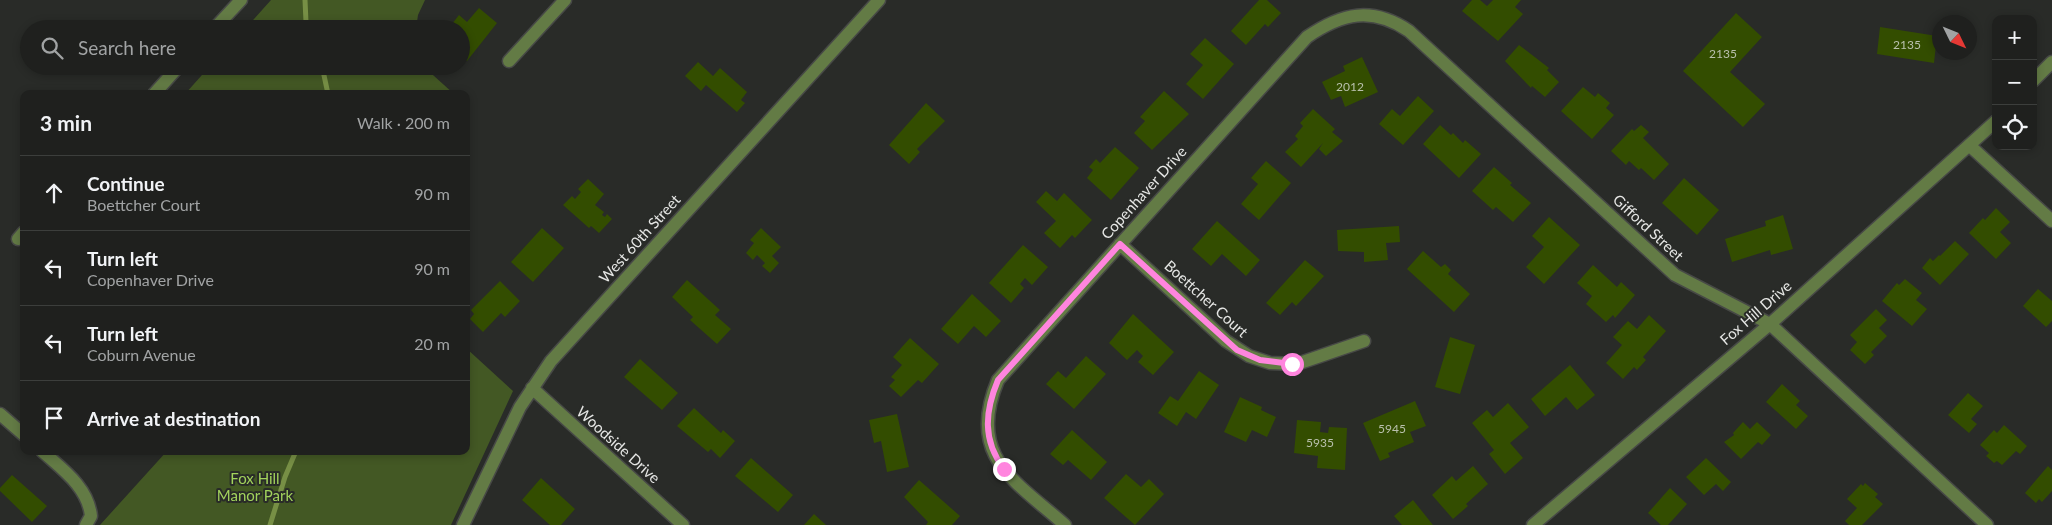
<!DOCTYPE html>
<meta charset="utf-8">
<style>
:root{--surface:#1f201e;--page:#272827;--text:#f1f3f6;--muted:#a1a3a4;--line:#3c3e3c}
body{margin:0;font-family:Lato,sans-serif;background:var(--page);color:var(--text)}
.controls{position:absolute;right:15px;top:15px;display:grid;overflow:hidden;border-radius:10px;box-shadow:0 2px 8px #0003}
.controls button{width:45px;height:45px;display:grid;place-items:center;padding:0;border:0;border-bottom:1px solid var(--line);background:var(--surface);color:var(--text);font:25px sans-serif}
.compass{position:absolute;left:1932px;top:15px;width:45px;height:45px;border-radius:50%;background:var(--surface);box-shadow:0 2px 8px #0003;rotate:133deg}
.stop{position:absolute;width:15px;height:15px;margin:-11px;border:4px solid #ff85de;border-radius:50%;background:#fff}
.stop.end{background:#ff85de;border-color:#fff;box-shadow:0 1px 5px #0008}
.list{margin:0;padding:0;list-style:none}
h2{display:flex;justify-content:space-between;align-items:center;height:65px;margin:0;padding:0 20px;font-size:21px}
h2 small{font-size:16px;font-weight:400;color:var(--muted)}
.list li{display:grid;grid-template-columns:32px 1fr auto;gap:15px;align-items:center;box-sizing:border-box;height:75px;padding:0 20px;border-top:1px solid var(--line)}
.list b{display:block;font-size:19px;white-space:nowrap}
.list p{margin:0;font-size:16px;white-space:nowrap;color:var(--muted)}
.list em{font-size:16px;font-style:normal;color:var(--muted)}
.icon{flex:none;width:28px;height:28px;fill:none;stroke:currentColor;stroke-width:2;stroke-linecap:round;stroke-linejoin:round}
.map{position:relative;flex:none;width:2052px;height:525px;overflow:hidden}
.search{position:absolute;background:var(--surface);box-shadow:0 2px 8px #0003;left:20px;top:20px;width:450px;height:55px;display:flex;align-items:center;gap:12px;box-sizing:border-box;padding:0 18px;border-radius:28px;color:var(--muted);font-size:19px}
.panel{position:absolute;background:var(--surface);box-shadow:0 2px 8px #0003;left:20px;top:90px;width:450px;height:365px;border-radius:10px}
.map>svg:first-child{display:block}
</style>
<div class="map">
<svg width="2052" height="525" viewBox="0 0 2052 525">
<rect width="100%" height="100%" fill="#292b28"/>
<path fill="#435824" d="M 271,0 L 425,0 L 418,15 L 416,29 L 245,29 Z
M 210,66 L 423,66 L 454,94 L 185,94 Z
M 466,348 L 513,391 L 451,525 L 100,525 L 167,451 L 466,451 Z"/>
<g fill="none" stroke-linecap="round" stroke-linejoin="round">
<path stroke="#778f45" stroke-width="5" d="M 305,0 L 306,22 L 309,29
M 322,66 L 328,94
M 270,525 L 285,477 L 296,451"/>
</g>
<path fill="#334d00" d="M 1259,0 L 1267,0 L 1281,13 L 1268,27 L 1265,24 L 1246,45 L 1231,31 Z
M 1472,0 L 1480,0 L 1487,6 L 1493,0 L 1521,0 L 1515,7 L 1523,14 L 1498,41 L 1462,11 Z
M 479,8 L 497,23 L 467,61 L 461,56 L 461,29 L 448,29 L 459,15 L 467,22 Z
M 1736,13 L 1762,37 L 1730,72 L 1765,104 L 1743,127 L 1683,71 Z
M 1880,27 L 1937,36 L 1934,63 L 1877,54 Z
M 1205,38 L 1234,64 L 1203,99 L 1186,84 L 1203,65 L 1190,54 Z
M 1519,45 L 1549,68 L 1547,70 L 1559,82 L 1545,97 L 1532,86 L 1531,88 L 1505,61 Z
M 1362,57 L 1378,92 L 1345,107 L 1341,96 L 1331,100 L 1322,82 L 1345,71 L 1343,66 Z
M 698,62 L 713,76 L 720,68 L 747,92 L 741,100 L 745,103 L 737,112 L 706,85 L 701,91 L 685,76 Z
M 1583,87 L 1595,97 L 1598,93 L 1610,103 L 1606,108 L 1614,115 L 1592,139 L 1561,111 Z
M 1164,91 L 1189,114 L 1152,150 L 1134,133 L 1145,121 L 1140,117 Z
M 1418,96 L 1434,111 L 1403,145 L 1379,124 L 1392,109 L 1400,116 Z
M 926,103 L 945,121 L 917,149 L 920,152 L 909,164 L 889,145 Z
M 1313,109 L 1335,129 L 1332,132 L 1343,141 L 1326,156 L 1319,149 L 1323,143 L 1301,167 L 1285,152 L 1298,139 L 1295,136 L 1303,126 L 1300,123 Z
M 1440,125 L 1451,135 L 1453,133 L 1463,143 L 1465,140 L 1481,154 L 1459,178 L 1423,144 Z
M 1641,125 L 1649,132 L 1643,138 L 1669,164 L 1654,180 L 1641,168 L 1639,170 L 1629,161 L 1626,165 L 1611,151 L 1632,129 L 1634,131 Z
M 1115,147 L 1139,168 L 1111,200 L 1087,178 L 1093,170 L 1089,167 L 1096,159 L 1100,163 Z
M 1266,161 L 1291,183 L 1259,220 L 1241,204 L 1258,184 L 1251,178 Z
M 1494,167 L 1512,183 L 1510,185 L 1531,203 L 1513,222 L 1496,207 L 1493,210 L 1472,191 Z
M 1684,178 L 1719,210 L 1697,235 L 1662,203 Z
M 588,179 L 604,194 L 595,205 L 604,212 L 602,215 L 605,217 L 607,214 L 612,219 L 599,233 L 591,226 L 589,228 L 563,205 L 572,196 L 575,199 L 581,192 L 578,189 Z
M 1046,191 L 1057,201 L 1064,193 L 1092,220 L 1075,238 L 1072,235 L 1060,248 L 1044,233 L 1056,221 L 1036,202 Z
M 1996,208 L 2010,222 L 2000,232 L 2011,243 L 1996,259 L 1969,233 L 1983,218 L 1985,220 Z
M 1783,215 L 1793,249 L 1771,255 L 1770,250 L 1732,262 L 1725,239 L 1766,226 L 1765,221 Z
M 1549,217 L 1580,245 L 1544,284 L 1526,267 L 1544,247 L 1532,236 Z
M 1217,221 L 1260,260 L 1246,276 L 1222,254 L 1211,266 L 1192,249 Z
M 1399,226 L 1400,242 L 1386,243 L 1388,260 L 1364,262 L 1364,252 L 1338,251 L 1337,230 Z
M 542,228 L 564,248 L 533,282 L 511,262 Z
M 761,228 L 781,247 L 772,256 L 779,263 L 770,273 L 762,266 L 765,263 L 757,255 L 753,260 L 746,253 L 754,243 L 750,240 Z
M 1955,241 L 1969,254 L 1940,285 L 1922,268 L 1930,258 L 1933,261 L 1939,255 L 1940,256 Z
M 1023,245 L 1048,267 L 1032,285 L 1025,278 L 1020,284 L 1024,288 L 1011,303 L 989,283 Z
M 1423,251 L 1441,267 L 1445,264 L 1451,270 L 1448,274 L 1470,294 L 1454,312 L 1407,269 Z
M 1305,260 L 1324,276 L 1296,306 L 1292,302 L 1280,315 L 1266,303 Z
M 1593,265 L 1617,287 L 1621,282 L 1635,295 L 1615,318 L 1613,315 L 1606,322 L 1586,304 L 1592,296 L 1577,283 Z
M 1905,279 L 1922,293 L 1916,300 L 1927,309 L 1912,326 L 1882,301 L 1897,283 L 1899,285 Z
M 687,280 L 720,310 L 715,315 L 731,329 L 717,344 L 690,320 L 693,317 L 672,297 Z
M 500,281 L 520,301 L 505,317 L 501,313 L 483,332 L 470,319 L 474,314 L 471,310 Z
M 2038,289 L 2052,301 L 2052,321 L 2046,327 L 2023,306 Z
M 972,294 L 1001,321 L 986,337 L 974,326 L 958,344 L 941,329 Z
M 1876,309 L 1887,320 L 1879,328 L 1887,336 L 1871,352 L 1874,355 L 1865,364 L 1850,350 L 1857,342 L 1850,335 Z
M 1133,314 L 1174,352 L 1153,375 L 1138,362 L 1143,356 L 1137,350 L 1127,360 L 1109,343 Z
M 1649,315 L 1666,331 L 1643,357 L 1646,360 L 1637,370 L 1634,367 L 1623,379 L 1606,363 L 1622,345 L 1613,337 L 1628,321 L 1637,329 Z
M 1450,337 L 1475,345 L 1460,394 L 1435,387 Z
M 910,338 L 939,364 L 922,383 L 918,380 L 901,397 L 889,386 L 895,380 L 891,377 L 902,365 L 893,357 Z
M 1086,356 L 1106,374 L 1074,409 L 1046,384 L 1058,371 L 1066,378 Z
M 640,359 L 678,393 L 662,410 L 624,377 Z
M 1570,365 L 1595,395 L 1577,410 L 1566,397 L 1545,416 L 1531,399 Z
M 1199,371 L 1219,385 L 1196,419 L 1186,412 L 1177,426 L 1158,413 L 1170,396 L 1178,401 Z
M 1782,384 L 1800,401 L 1796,405 L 1808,416 L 1796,429 L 1766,402 Z
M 1968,393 L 1983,406 L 1971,419 L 1977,424 L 1969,433 L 1948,415 Z
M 1240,397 L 1262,407 L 1261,410 L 1276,417 L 1267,437 L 1252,430 L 1246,442 L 1224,432 Z
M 1415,401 L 1426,426 L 1410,432 L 1414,442 L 1388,453 L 1390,457 L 1380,461 L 1363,423 Z
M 1508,403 L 1529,427 L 1510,443 L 1523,458 L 1505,474 L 1489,454 L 1494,450 L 1472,423 L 1487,410 L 1493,417 Z
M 694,408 L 721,433 L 723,430 L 735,441 L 720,458 L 711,449 L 708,452 L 677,426 Z
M 897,414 L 909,467 L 887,472 L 881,441 L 874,443 L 869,420 Z
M 1297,420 L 1321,422 L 1320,432 L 1328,433 L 1329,427 L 1347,428 L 1345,470 L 1317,468 L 1318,456 L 1294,453 Z
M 1743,422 L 1750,429 L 1757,422 L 1771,435 L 1762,445 L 1758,442 L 1741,459 L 1724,442 L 1734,435 L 1733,433 Z
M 2004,425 L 2027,446 L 2020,454 L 2016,451 L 2002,465 L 1997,461 L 1994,463 L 1986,456 L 1989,453 L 1980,445 L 1994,430 L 1997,433 Z
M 1072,430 L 1107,462 L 1091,480 L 1068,460 L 1063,465 L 1050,454 Z
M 751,458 L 793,495 L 778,512 L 735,476 Z
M 1706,458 L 1731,482 L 1723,491 L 1716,484 L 1704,495 L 1686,477 Z
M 1473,466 L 1488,484 L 1466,504 L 1468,506 L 1453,519 L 1432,495 L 1452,476 L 1456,481 Z
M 2048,466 L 2052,470 L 2052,491 L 2042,502 L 2039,499 L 2036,503 L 2025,493 Z
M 1126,474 L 1141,487 L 1149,479 L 1164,494 L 1135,525 L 1104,498 Z
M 12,475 L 47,506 L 32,522 L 0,491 L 0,488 Z
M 541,478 L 575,509 L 561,525 L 550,525 L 522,500 Z
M 919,480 L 960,516 L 952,525 L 926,525 L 928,522 L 904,497 Z
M 1865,483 L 1878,494 L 1875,497 L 1883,504 L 1862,525 L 1849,525 L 1845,521 L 1857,508 L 1847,499 L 1861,484 L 1863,486 Z
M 1670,488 L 1687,504 L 1668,525 L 1661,525 L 1648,513 Z
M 1413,500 L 1433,525 L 1402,525 L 1394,516 Z
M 814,514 L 826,525 L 804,525 Z"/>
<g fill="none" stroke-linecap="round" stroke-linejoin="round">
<g stroke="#474946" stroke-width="15">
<path id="minor" d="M 214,29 L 241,0
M 509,61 L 565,0
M 2033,81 L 2052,62
M 154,94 L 179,66
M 1969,145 L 2052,221
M 18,239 L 24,232
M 1120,244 L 1226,341 L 1249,356 L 1270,363 L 1297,364 L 1364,341
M 532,388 L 683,525
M 0,414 L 24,435
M 42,451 C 62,469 88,487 91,516 L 86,525
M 463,525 L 520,407 L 551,361 L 879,0
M 1065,525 C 1014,480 966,456 998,380 L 1307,37 C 1342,13 1372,6 1409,31 L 1675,275 L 1770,324 L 1987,525
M 1533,525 L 1770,324 L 1996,121"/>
</g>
<use href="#minor" stroke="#637b45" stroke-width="12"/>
</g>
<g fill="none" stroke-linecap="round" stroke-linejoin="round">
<path stroke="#ff85de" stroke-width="6" d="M 1004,469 C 982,440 985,411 998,380 L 1120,244 L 1237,350 L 1260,360 L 1292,364"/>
</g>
<g text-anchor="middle" stroke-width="4" stroke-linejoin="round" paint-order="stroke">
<g font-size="12" fill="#b9c0ac">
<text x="1907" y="49">2135</text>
<text x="1723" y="58">2135</text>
<text x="1350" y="91">2012</text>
<text x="1392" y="433">5945</text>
<text x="1320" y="447">5935</text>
</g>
<g font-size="15" fill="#e6e7e5" stroke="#292b28">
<text transform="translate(1144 193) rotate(-48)" y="5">Copenhaver Drive</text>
<text transform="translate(1648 228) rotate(43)" y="5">Gifford Street</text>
<text transform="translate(640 239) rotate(-48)" y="5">West 60th Street</text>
<text transform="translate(1206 299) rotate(42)" y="5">Boettcher Court</text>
<text transform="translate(1756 313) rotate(-41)" y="5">Fox Hill Drive</text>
<text transform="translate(618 445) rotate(42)" y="5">Woodside Drive</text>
</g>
<g font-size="15" fill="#a1d25c" stroke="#292b28">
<text x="255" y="484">Fox Hill<tspan x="255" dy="17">Manor Park</tspan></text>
</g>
</g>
</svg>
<div class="controls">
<button>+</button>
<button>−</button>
<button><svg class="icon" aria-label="locate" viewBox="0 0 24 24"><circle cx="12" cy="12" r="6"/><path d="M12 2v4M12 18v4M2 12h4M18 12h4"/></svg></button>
</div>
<svg class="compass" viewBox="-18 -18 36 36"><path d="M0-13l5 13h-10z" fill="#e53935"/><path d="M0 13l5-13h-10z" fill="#a1a3a4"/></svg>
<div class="stop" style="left:1292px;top:364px"></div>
<div class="stop end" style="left:1004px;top:469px"></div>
<div class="search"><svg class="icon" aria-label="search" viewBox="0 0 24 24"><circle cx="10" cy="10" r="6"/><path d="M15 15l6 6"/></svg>Search here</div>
<section class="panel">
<h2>3 min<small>Walk · 200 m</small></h2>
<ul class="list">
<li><svg class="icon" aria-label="ahead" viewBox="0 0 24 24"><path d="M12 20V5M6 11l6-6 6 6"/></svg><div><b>Continue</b><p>Boettcher Court</p></div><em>90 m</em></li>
<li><svg class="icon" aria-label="left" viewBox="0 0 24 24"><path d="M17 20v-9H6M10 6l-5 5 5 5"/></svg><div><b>Turn left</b><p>Copenhaver Drive</p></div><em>90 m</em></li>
<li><svg class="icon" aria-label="left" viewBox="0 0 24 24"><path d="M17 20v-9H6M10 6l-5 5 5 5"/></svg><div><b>Turn left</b><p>Coburn Avenue</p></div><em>20 m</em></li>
<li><svg class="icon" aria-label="arrive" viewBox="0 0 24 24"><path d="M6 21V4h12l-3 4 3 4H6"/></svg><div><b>Arrive at destination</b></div></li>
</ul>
</section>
</div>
